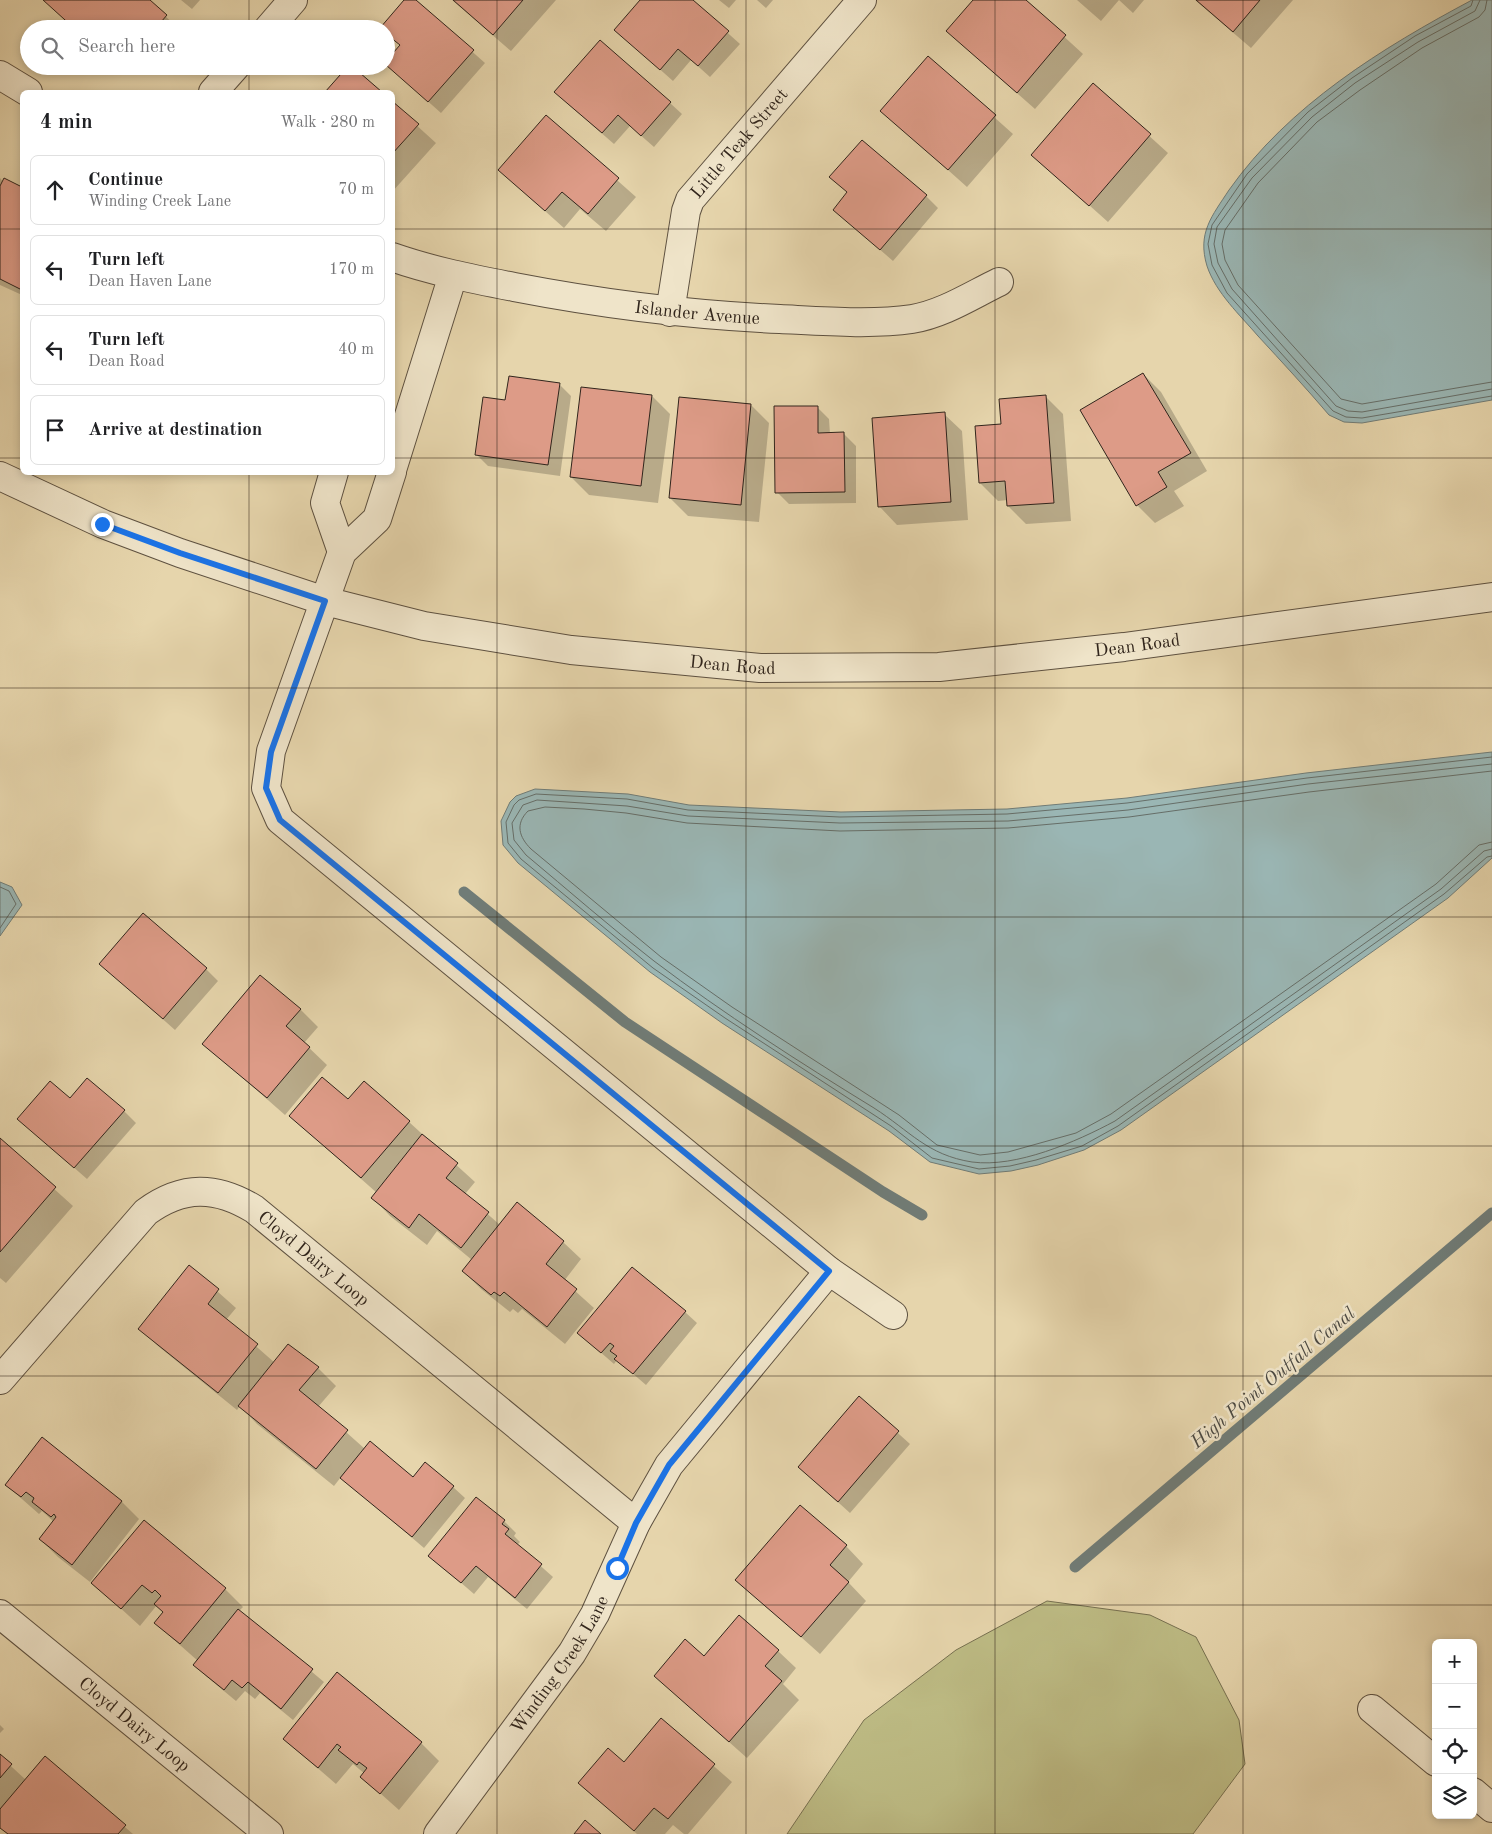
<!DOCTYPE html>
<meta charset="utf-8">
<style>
:root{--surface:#fff;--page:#f6f6f6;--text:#202124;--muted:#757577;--line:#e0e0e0}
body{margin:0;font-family:"Old Standard TT",serif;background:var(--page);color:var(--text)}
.controls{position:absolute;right:15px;bottom:15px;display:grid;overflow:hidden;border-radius:8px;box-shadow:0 2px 8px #0003}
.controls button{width:45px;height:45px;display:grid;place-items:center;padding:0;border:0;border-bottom:1px solid var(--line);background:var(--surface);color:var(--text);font:25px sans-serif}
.stop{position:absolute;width:15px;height:15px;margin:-11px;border:4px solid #1a73e8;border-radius:50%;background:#fff}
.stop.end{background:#1a73e8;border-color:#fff;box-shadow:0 1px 5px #0008}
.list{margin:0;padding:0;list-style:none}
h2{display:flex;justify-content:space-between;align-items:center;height:65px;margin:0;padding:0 20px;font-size:21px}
h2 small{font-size:16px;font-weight:400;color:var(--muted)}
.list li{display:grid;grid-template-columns:32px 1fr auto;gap:15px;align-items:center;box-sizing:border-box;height:70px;margin:0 10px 10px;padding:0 10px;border:1px solid var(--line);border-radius:8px}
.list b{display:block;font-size:19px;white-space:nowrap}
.list p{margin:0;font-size:16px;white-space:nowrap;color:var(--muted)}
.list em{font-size:16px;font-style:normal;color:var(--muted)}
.icon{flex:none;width:28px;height:28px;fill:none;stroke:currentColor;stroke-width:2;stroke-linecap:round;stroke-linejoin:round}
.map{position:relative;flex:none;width:1492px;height:1834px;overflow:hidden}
.search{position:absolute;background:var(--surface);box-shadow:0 2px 8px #0003;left:20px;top:20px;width:375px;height:55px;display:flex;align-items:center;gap:12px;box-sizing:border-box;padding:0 18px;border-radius:28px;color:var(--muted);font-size:19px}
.panel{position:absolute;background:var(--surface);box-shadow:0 2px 8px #0003;left:20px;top:90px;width:375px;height:385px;border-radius:8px}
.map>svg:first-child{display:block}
</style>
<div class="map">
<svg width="1492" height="1834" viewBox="0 0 1492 1834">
<rect width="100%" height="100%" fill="#e6d5ac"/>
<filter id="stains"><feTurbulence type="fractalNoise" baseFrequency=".004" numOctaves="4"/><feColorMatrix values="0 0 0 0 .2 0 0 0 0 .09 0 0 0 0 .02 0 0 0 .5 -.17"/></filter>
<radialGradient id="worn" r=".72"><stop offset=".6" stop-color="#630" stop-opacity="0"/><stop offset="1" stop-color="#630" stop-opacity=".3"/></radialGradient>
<path fill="#bdbb84" stroke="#777050" d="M 1047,1601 L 1150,1615 L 1196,1637 L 1239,1720 L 1245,1764 L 1193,1834 L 787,1834 L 864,1720 L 956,1650 Z"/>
<path fill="#9ab6b4" stroke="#707c77" d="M 1472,0 L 1492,0 L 1492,400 L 1362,423 L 1344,422 L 1329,415 C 1306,388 1282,362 1258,336 C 1240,315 1216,293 1207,266 C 1197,233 1212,216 1229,190 C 1289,105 1382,48 1472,0 Z
M 1492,752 L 1492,858 L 1448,898 L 1121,1130 L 1084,1150 L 1038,1165 L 1011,1171 L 979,1174 L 930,1162 L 889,1131 L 722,1023 L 650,972 L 518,863 L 503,845 L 501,821 L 510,802 L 516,796 L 535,789 L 628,794 L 689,805 L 841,812 L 1007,809 L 1127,798 L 1306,773 Z
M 0,882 L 12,887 L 22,905 L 0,936 Z"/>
<path fill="#0003" d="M 44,0 L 148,0 L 179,29 L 75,29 Z
M 181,0 L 200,0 L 192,9 Z
M 406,0 L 414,0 L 485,63 L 441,113 L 386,64 L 401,46 L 386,29 L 381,28 Z
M 452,0 L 556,0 L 511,51 Z
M 641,0 L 691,0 L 740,44 L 710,77 L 691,60 L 673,81 L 628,41 Z
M 719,0 L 736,0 L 729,8 Z
M 757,0 L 773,0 L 766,8 Z
M 974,0 L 1024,0 L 1083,54 L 1035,109 L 947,31 Z
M 1077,0 L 1144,0 L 1133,13 L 1119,0 L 1101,21 Z
M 1195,0 L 1293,0 L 1251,48 Z
M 928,58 L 1013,134 L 967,187 L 882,111 Z
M 350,66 L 380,92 L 327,92 Z
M 1093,85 L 1168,153 L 1108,222 L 1033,155 Z
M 392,103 L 436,143 L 392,192 Z
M 670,103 L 682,114 L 654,147 L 630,126 L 614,144 L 568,104 Z
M 546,117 L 636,197 L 606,231 L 580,209 L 564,228 L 499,170 Z
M 831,177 L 926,196 L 938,208 L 893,261 L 847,221 L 848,193 Z
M 0,178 L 3,182 L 4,180 L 22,188 L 22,295 L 0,285 Z
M 1143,374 L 1161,392 L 1207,471 L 1174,491 L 1184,506 L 1155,523 L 1137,505 Z
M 559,384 L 571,396 L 560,476 L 488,466 L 476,454 L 506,402 Z
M 652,396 L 670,414 L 658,503 L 589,495 L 571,477 Z
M 1045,396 L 1063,414 L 1071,521 L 1026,524 L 1008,506 L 1008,500 L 998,501 L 980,483 L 1002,425 Z
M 751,405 L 769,423 L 759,522 L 688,516 L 670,498 Z
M 817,407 L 829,419 L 830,434 L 844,434 L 856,446 L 856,503 L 789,504 L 777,492 Z
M 944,414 L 962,431 L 968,520 L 897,525 L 880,507 Z
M 206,969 L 218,981 L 175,1030 L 113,975 Z
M 300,1009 L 318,1027 L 304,1043 L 327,1065 L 285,1115 L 204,1044 Z
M 70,1100 L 124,1111 L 136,1123 L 87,1179 L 31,1130 Z
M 348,1101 L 409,1122 L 475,1182 L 465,1194 L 500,1225 L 563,1242 L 581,1259 L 564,1281 L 594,1308 L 565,1344 L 522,1309 L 518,1313 L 513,1309 L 510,1312 L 481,1289 L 463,1271 L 472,1260 L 437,1231 L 427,1245 L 390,1216 L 373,1198 L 377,1193 L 290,1116 Z
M 0,1140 L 73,1206 L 6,1283 L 0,1278 Z
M 190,1267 L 236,1308 L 226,1320 L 275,1363 L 318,1368 L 336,1386 L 318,1407 L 365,1449 L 413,1479 L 453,1487 L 465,1498 L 424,1548 L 341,1477 L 334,1486 L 257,1424 L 240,1406 L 237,1410 L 158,1346 L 140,1328 Z
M 685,1312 L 697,1323 L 646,1385 L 617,1360 L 614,1364 L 591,1344 Z
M 859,1398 L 910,1444 L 850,1513 L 799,1467 Z
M 42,1439 L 122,1502 L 139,1519 L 90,1582 L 58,1557 L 40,1539 L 54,1522 L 42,1511 L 39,1514 L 6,1485 Z
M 144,1521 L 225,1589 L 243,1607 L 239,1611 L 324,1682 L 293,1720 L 260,1693 L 255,1699 L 245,1691 L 236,1701 L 207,1677 L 195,1665 L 198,1661 L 155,1623 L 164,1612 L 157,1605 L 140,1626 L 93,1583 Z
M 504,1521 L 516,1533 L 514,1536 L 520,1542 L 517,1545 L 553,1577 L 527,1609 L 488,1577 L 474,1594 L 430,1556 Z
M 846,1546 L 863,1564 L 848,1582 L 866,1601 L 820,1654 L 737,1580 Z
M 778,1651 L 796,1668 L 783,1684 L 799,1700 L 747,1758 L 655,1676 L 704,1657 Z
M 337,1674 L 421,1743 L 439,1761 L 399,1810 L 362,1777 L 365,1774 L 353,1764 L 336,1784 L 284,1739 Z
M 661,1720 L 732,1782 L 688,1834 L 684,1834 L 673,1825 L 665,1834 L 637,1834 L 580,1783 L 624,1763 Z
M 0,1725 L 4,1729 L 0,1733 Z
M 0,1756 L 26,1780 L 45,1758 L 133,1834 L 7,1834 L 0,1827 Z"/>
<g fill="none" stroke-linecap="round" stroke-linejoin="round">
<path stroke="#666e68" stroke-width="1" d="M 1473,0 L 1471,6 L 1415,36 L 1352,78 L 1308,112 L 1247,174 L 1212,225 L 1208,244 L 1212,265 L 1227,293 L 1333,411 L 1346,417 L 1362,418 L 1492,396
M 1480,0 L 1475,11 L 1418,42 L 1355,83 L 1312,117 L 1252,178 L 1217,227 L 1214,244 L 1218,263 L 1232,289 L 1336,406 L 1348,411 L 1362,412 L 1492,389
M 1487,0 L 1485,10 L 1479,17 L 1422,48 L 1360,90 L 1317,122 L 1258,183 L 1225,230 L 1222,244 L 1225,260 L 1238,285 L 1341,399 L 1362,404 L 1492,382
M 1492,757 L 1307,778 L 1127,803 L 1007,814 L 840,817 L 688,810 L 627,799 L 536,794 L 519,800 L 514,805 L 506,822 L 508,843 L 521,859 L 653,968 L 725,1018 L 891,1126 L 932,1158 L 979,1169 L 1010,1166 L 1036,1160 L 1082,1146 L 1118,1126 L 1444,894 L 1487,857 L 1492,856
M 1492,764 L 1308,784 L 1128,810 L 1008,821 L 840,823 L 688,816 L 627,806 L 537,800 L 523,805 L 512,823 L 514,840 L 526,855 C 568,890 610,927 654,961 C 724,1014 799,1062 874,1108 C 910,1131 927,1155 972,1162 C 1016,1168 1076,1142 1115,1121 L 1441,889 L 1484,851 L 1492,849
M 1492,771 L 1309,792 L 1129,817 L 1008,828 L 840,831 L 687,823 L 626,813 L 584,809 L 545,807 L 528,811 C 515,824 519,837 531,849 L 661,957 L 732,1007 L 899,1115 L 937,1145 L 980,1155 L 1008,1152 L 1076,1133 L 1111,1114 L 1436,884 L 1479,845 L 1492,842
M 0,887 L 9,891 L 16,904 L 0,928"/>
<path stroke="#707c77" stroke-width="11" d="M 464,892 L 625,1022 L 883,1192 L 922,1215
M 1075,1567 L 1492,1213"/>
</g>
<path fill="#dd9b87" stroke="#31251c" d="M 43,0 L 150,0 L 167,15 L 155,29 L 75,29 Z
M 404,0 L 416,0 L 474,50 L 428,102 L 386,65 L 386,61 L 400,45 L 386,34 L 386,29 L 380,28 Z
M 453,0 L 523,0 L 493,35 Z
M 640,0 L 693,0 L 729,31 L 698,66 L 678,49 L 660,70 L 614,30 Z
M 973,0 L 1026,0 L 1066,35 L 1017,93 L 946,31 Z
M 1196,0 L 1260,0 L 1233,32 Z
M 600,40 L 671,102 L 641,136 L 618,115 L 602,133 L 554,92 Z
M 928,56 L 996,115 L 948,170 L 880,111 Z
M 348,66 L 352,66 L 382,92 L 325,92 Z
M 1093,83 L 1151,134 L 1089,206 L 1031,155 Z
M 392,101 L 419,124 L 392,154 Z
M 546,115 L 619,178 L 588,214 L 562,192 L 545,211 L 498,170 Z
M 862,140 L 927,195 L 880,250 L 833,210 L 847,192 L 829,177 Z
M 4,178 L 22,187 L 22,290 L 0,279 L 0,186 Z
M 1143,373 L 1191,453 L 1158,472 L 1167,487 L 1136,506 L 1080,410 Z
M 509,376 L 560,383 L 548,465 L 475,455 L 483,397 L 505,400 Z
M 581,387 L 652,395 L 641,486 L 570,477 Z
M 1046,395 L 1054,503 L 1007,506 L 1005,481 L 979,483 L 975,426 L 1001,424 L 999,399 Z
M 679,397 L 751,404 L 741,505 L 669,498 Z
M 774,406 L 818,406 L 818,433 L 844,432 L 845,492 L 775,493 Z
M 945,412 L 951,502 L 878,507 L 872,418 Z
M 143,913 L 207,968 L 163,1019 L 99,964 Z
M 260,975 L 301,1009 L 286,1026 L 310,1047 L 267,1098 L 202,1044 Z
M 322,1077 L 348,1099 L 364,1081 L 410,1121 L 361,1178 L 289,1116 Z
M 87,1078 L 125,1110 L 74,1168 L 17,1119 L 50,1081 L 70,1098 Z
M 422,1134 L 458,1163 L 446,1178 L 489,1212 L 461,1248 L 419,1214 L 409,1228 L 371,1198 Z
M 0,1138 L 56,1187 L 0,1252 Z
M 517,1202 L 564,1241 L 546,1264 L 577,1289 L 547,1327 L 504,1292 L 500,1296 L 494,1292 L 491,1295 L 462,1271 Z
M 189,1265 L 219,1289 L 208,1304 L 258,1344 L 218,1393 L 138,1329 Z
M 632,1267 L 686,1311 L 633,1374 L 614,1359 L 617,1356 L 610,1351 L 614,1346 L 610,1343 L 601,1353 L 577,1333 Z
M 288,1344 L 319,1367 L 299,1390 L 348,1430 L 316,1469 L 238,1406 Z
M 859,1396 L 899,1431 L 838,1502 L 798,1467 Z
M 42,1437 L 122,1501 L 72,1565 L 39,1539 L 56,1517 L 54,1514 L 51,1517 L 32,1502 L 34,1498 L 26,1492 L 21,1497 L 5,1485 Z
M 370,1441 L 413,1477 L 425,1462 L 454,1486 L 412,1537 L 340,1478 Z
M 476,1497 L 505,1520 L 502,1524 L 509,1529 L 505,1534 L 542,1564 L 515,1598 L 476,1566 L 461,1583 L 428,1556 Z
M 800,1505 L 847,1545 L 830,1565 L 849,1582 L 801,1637 L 735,1580 Z
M 144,1520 L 226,1588 L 180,1644 L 154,1623 L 163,1612 L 154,1604 L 161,1596 L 155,1590 L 152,1593 L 142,1585 L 121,1609 L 91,1583 Z
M 238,1609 L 313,1669 L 281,1709 L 248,1682 L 242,1688 L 232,1680 L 224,1690 L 193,1665 Z
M 739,1615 L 779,1650 L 765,1666 L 782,1681 L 729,1742 L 654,1676 L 685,1639 L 704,1656 Z
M 337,1672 L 422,1742 L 380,1794 L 360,1777 L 367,1768 L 359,1762 L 357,1765 L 338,1750 L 341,1747 L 337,1744 L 318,1768 L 283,1739 Z
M 661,1718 L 715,1764 L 668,1819 L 654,1808 L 634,1831 L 578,1783 L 608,1748 L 624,1762 Z
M 0,1754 L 12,1764 L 0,1778 Z
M 45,1756 L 126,1825 L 118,1834 L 8,1834 L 0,1828 L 0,1809 Z
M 585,1820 L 601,1834 L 574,1834 Z"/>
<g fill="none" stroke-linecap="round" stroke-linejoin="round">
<g stroke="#5e5140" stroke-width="30">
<g id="minor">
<path d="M 268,29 L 293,0"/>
<path d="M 0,75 L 28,92"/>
<path d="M 213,92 L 236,66"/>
<path id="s1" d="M 392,257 C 432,271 473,279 514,287 C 602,304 690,315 780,319 C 821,321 872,325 912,319 C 943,314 972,295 999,282"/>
<path id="s2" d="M 670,312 L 686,211 L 690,200 L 862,0"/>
<path d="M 392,470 L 453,275"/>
<path d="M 334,472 L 325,503 L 342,552"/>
<path d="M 392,472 L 377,519 L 342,552 L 271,751 L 266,788 L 280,820 L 829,1271 L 893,1315"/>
<path id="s3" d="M 0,1380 L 146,1212 C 183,1185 216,1186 254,1209 L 636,1523"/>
<path id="s4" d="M 0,1614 L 269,1834"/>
<path d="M 1372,1709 L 1436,1762"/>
<path d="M 1473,1792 L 1492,1808"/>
<path id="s5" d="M 438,1834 L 572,1653 L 595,1614 L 636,1523 L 669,1465 L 829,1271"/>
</g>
</g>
<g stroke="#5e5140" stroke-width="30">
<g id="tertiary">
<path id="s6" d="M 0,476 L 103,524 L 180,553 L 325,601 L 424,626 L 571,650 L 760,668 L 939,667 L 1124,647 L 1492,597"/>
</g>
</g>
<use href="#minor" stroke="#efe4c9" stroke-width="28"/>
<use href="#tertiary" stroke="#efe4c9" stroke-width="28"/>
</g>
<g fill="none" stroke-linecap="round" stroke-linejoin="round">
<path stroke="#1a73e8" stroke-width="6" d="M 102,524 L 180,553 L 325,601 L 271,752 L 266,788 L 280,820 L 829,1271 L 669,1465 L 636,1523 L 617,1568"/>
</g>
<path fill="none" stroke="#31251c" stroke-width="1" stroke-opacity="0.55" d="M 249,0 L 249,29M 497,0 L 497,1834M 746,0 L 746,1834M 995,0 L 995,1834M 1243,0 L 1243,1834M 249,66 L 249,92M 0,229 L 22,229M 392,229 L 1492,229M 0,458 L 22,458M 392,458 L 1492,458M 249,472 L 249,1834M 0,688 L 1492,688M 0,917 L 1492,917M 0,1146 L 1492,1146M 0,1376 L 1492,1376M 0,1605 L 1492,1605"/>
<g text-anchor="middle" stroke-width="5" stroke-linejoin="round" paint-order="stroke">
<g font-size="18" fill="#31251c" stroke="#efe4c9">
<text dy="6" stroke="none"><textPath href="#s2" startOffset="189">Little Teak Street</textPath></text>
<text dy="6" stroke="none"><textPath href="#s1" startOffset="311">Islander Avenue</textPath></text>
<text dy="6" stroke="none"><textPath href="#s6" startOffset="1168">Dean Road</textPath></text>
<text dy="6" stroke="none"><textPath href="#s6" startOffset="762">Dean Road</textPath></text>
<text dy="6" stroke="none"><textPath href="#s3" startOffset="416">Cloyd Dairy Loop</textPath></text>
<text dy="6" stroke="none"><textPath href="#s5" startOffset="209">Winding Creek Lane</textPath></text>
<text dy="6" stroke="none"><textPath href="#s4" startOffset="174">Cloyd Dairy Loop</textPath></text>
</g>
<g font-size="19" font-style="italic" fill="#4b4942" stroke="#efe4c9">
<text transform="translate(1272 1377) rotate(-40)" y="7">High Point Outfall Canal</text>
</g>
</g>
<rect width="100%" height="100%" filter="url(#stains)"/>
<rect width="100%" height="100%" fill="url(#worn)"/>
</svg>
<div class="controls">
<button>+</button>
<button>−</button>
<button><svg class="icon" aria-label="locate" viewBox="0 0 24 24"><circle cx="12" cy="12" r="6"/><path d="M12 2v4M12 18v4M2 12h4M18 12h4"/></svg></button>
<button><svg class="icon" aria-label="layers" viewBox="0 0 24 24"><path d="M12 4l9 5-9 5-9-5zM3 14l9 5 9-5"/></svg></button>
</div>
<div class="stop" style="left:617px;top:1568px"></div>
<div class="stop end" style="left:102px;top:524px"></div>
<div class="search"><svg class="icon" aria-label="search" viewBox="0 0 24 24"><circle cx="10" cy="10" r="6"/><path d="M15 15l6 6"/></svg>Search here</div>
<section class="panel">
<h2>4 min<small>Walk · 280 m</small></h2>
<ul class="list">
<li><svg class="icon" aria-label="ahead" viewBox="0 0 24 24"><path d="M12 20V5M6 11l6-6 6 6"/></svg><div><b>Continue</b><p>Winding Creek Lane</p></div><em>70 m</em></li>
<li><svg class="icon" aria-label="left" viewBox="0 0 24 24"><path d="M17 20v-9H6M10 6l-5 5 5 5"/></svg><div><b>Turn left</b><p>Dean Haven Lane</p></div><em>170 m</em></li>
<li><svg class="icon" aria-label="left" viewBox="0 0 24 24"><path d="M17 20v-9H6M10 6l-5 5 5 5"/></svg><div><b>Turn left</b><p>Dean Road</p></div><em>40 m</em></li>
<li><svg class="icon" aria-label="arrive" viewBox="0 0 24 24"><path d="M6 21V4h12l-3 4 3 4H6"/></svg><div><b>Arrive at destination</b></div></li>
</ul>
</section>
</div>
